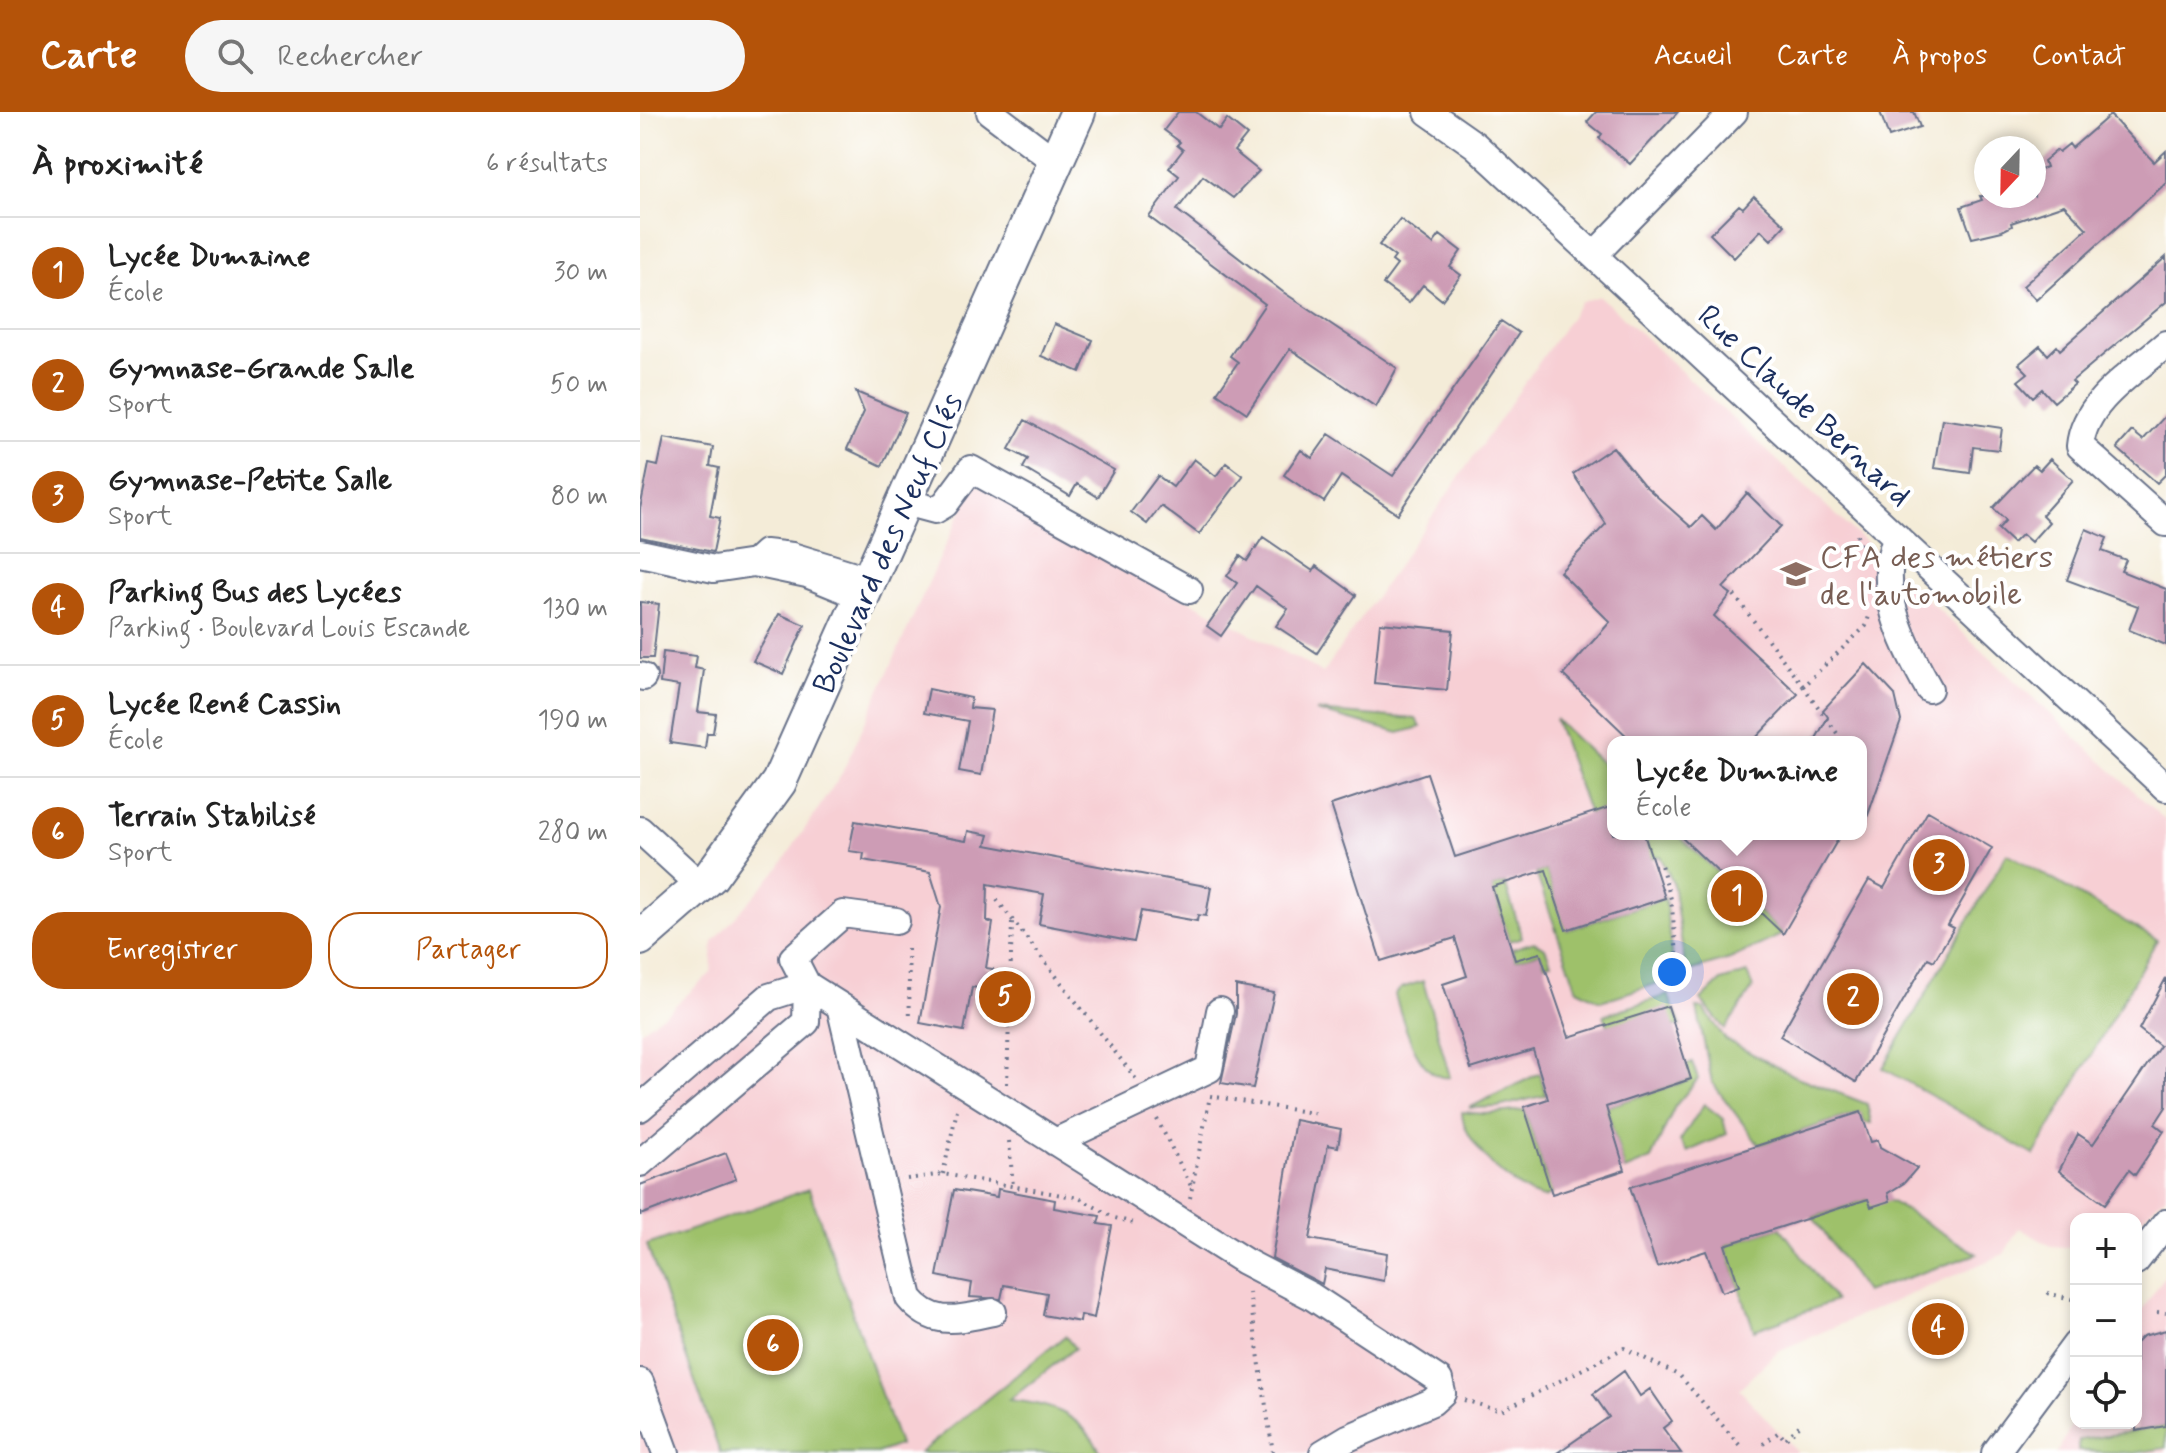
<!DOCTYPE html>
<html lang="fr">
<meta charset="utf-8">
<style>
:root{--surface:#fff;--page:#f6f6f6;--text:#222;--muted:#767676;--line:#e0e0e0;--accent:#b45309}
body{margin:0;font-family:Mynerve,sans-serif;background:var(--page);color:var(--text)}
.controls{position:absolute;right:24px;bottom:24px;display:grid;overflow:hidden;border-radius:16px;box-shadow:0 4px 12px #0003}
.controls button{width:72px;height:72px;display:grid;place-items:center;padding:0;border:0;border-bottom:2px solid var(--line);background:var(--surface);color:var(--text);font:40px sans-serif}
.compass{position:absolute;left:1334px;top:24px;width:72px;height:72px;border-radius:50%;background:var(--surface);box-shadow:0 4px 12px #0003;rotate:202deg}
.you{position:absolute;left:1032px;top:860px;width:28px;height:28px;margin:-20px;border:6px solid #fff;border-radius:50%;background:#1a73e8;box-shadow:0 0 0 12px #1a73e833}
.badge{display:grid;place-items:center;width:52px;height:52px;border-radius:50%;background:var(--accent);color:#fff;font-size:26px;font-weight:700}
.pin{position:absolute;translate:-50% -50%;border:4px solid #fff;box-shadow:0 2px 8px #0006}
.popup{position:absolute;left:967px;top:624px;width:260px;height:104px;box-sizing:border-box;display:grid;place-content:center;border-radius:16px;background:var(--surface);filter:drop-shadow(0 2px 6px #0005);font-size:26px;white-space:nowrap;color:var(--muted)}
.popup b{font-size:30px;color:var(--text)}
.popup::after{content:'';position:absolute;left:50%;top:100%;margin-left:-16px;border:16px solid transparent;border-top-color:var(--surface)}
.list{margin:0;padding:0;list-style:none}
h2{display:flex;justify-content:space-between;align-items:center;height:104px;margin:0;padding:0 32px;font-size:34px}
h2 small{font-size:26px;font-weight:400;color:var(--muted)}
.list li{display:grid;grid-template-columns:52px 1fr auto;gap:24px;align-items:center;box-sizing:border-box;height:112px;padding:0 32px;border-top:2px solid var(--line)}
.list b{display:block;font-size:30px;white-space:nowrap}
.list p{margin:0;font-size:26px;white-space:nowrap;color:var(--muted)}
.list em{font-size:26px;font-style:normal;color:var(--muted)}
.actions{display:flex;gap:16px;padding:24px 32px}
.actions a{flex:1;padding:18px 0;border:2px solid var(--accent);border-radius:32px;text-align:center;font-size:28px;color:var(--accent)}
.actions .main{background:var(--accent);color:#fff}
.icon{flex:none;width:44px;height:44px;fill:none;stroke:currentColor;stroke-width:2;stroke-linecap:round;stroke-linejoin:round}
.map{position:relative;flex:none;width:1526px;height:1341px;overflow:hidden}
header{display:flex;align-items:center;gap:48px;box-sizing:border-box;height:112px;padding:0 40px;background:var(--accent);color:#fff}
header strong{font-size:38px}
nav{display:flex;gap:44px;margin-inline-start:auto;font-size:28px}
.search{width:560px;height:72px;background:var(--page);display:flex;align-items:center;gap:20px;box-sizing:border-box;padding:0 28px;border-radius:44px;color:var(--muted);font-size:30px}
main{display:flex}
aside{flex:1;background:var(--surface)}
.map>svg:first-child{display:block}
</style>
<header>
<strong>Carte</strong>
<div class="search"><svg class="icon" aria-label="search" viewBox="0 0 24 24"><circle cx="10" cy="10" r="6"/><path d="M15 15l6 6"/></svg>Rechercher</div>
<nav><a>Accueil</a><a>Carte</a><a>À propos</a><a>Contact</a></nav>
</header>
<main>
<aside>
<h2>À proximité<small>6 résultats</small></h2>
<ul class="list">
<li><span class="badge">1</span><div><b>Lycée Dumaine</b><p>École</p></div><em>30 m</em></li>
<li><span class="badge">2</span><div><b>Gymnase-Grande Salle</b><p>Sport</p></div><em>50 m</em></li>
<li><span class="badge">3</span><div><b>Gymnase-Petite Salle</b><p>Sport</p></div><em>80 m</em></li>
<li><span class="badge">4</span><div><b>Parking Bus des Lycées</b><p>Parking · Boulevard Louis Escande</p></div><em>130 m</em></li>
<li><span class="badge">5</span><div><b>Lycée René Cassin</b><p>École</p></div><em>190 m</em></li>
<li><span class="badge">6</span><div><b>Terrain Stabilisé</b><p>Sport</p></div><em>280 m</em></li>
</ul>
<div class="actions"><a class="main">Enregistrer</a><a>Partager</a></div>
</aside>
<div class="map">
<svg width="1526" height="1341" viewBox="0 0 1526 1341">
<rect width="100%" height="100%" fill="#fff"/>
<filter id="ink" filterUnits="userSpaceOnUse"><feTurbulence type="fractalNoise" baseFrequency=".0125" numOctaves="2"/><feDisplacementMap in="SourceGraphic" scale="16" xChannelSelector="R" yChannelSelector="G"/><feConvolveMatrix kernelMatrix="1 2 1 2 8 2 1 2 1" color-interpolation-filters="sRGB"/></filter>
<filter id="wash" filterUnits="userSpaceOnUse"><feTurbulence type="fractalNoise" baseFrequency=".006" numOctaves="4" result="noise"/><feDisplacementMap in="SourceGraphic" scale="32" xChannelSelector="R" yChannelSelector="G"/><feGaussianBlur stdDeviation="1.8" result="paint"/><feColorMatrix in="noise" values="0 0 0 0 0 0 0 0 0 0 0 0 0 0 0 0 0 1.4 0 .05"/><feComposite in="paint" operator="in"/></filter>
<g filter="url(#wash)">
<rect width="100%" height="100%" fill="#f4ecd8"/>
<path fill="#f7cfd4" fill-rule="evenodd" d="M 960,184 L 1526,709 L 1526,1083 L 1496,1112 L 1496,1107 L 1436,1107 L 1436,1136 L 1411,1134 L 1379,1116 L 1364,1142 L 1138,1239 L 1099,1277 L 1158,1341 L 0,1341 L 0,919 L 30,898 L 71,861 L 73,830 L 138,757 L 202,661 L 334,371 L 683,561 L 941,190 ZM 973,630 L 1221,630 L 1221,722 L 973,722 Z
M 1526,1162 L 1526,1341 L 1417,1341 L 1436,1304 L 1436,1311 L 1496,1311 L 1496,1207 Z"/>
<path fill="#9ec16b" stroke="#5c7864" stroke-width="2" d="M 676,599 L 776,607 L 781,615 L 759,621 Z
M 915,607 L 973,662 L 973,695 L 949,702 Z
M 1004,722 L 1037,722 L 1143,822 L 1090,847 L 1049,859 L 1045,854 L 1033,771 L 1020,744 L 1011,746 Z
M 1367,741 L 1517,828 L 1394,1043 L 1243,956 Z
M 906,758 L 927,818 L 1025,786 L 1034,866 L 961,889 L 937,877 L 896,761 Z
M 865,771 L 882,825 L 869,829 L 852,775 Z
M 894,830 L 905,836 L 911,851 L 904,852 L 900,841 L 875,848 L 872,837 Z
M 1107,861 L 1113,876 L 1085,917 L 1061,888 L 1081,869 Z
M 783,869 L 810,965 C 778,970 762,906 755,883 L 761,876 Z
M 1028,883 L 1041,914 L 968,913 L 964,903 Z
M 1057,896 L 1064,897 L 1086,928 L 1152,963 L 1227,992 L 1231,1011 L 1225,1011 L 1220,1000 L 1119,1033 L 1072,970 Z
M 1052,950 L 1058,967 L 1035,994 L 1011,1047 L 985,1058 L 966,995 L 1050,968 L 1046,953 Z
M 900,961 L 906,983 L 858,995 L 829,996 Z
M 1064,992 L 1083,1007 L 1087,1022 L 1047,1040 L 1040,1029 Z
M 885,998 L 912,1082 L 904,1086 C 876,1082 821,1029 822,1000 L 845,1002 Z
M 169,1077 L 259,1333 L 237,1341 L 80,1341 L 7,1133 Z
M 1228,1087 L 1250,1089 L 1337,1142 L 1225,1180 L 1173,1105 Z
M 1140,1115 L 1195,1189 L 1114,1218 L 1085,1133 Z
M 425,1224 L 435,1236 L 369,1288 C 411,1292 440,1301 461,1341 L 280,1341 Z
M 1526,1314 L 1526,1336 L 1494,1341 L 1438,1339 L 1439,1328 Z"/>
<g id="blocks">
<path fill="#cd9cb5" d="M 538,0 L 556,0 L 579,18 L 587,7 L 607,23 L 594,39 L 619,59 L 593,86 L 563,64 L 537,98 L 643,180 L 757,256 L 736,295 L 650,237 L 607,301 L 577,281 L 598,250 L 590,244 L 625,192 L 509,105 L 539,64 L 529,56 L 543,38 L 537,33 L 540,30 L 524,18 Z
M 956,0 L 1038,0 L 990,52 L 959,26 L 962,22 L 947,10 Z
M 1240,0 L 1274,0 L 1280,15 L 1249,25 Z
M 1470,3 L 1514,50 L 1526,39 L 1526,71 L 1396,188 L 1383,174 L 1447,117 L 1424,93 L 1371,111 L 1372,114 L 1362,119 L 1332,126 L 1321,95 L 1342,88 L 1340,84 L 1394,84 L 1394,59 L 1406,55 L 1404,49 L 1417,38 L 1419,40 L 1429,32 L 1432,36 Z
M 1114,84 L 1145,113 L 1131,128 L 1121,118 L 1094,146 L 1070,122 L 1099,93 L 1103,96 Z
M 760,107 L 793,132 L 800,123 L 821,139 L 810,155 L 821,163 L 802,188 L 783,173 L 769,191 L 743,172 L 757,153 L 752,149 L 755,145 L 739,133 Z
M 1526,145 L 1526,190 L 1432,269 L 1435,272 L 1414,290 L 1402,277 L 1393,285 L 1378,269 L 1388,261 L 1379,252 L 1400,234 L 1408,243 L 1417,234 L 1420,238 Z
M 861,209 L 879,221 L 758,402 L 701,364 L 684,390 L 644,363 L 661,338 L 672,346 L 689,322 L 753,364 Z
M 414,212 L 453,228 L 440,260 L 401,244 Z
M 216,280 L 266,301 L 242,354 L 207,337 L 224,300 Z
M 1526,303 L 1526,362 L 1517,371 L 1477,336 L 1492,319 L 1503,328 Z
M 1302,307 L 1362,316 L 1359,338 L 1333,335 L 1330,361 L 1294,356 Z
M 385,308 L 474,358 L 458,385 L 437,372 L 430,384 L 383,356 L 388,347 L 369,337 Z
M 24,326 L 73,335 L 70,354 L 79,356 L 70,404 L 80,406 L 73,440 L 0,425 L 0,397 L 9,352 L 18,354 Z
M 973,335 L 1003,372 L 1051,415 L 1062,404 L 1076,418 L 1107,381 L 1141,414 L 1083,476 L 1091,482 L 1074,504 L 1158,582 L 1112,630 L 993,630 L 923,563 L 970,510 L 920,460 L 966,412 L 933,362 Z
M 554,347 L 576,364 L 586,351 L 603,364 L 559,422 L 521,394 L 507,412 L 491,400 L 518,364 L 533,375 Z
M 1410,347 L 1433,368 L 1402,403 L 1409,410 L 1391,430 L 1382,422 L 1373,431 L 1358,417 L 1366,408 L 1353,396 L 1394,353 L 1400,358 Z
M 1446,417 L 1467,426 L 1462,439 L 1486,448 L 1481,459 L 1526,477 L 1526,533 L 1489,518 L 1498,494 L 1427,468 Z
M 623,425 L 673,459 L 676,454 L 716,483 L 677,541 L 636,514 L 648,497 L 616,474 L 581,524 L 567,514 L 597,471 L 587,464 L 600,444 L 607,449 Z
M 0,490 L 19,492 L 13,546 L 0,546 Z
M 139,502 L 165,513 L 143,562 L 113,549 Z
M 740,511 L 813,518 L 807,578 L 734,571 Z
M 23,540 L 57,544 L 55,556 L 64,558 L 58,600 L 76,602 L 73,621 L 67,621 L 65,636 L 30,631 L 39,574 L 20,571 Z
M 1226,552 L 1255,583 L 1261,609 L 1223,717 L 1221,630 L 1174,630 L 1188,605 L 1183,598 Z
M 289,577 L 331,586 L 330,596 L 352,598 L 341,663 L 319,659 L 328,609 L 284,601 Z
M 787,661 L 815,745 L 973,694 L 973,722 L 1004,722 L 1025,786 L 926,818 L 906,758 L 852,775 L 875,848 L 900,841 L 929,925 L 1028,894 L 1051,967 L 966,995 L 985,1058 L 912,1082 L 884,995 L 908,987 L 893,938 L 831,957 L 803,872 L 827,864 L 815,826 L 741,849 L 691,693 Z
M 1288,699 L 1352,736 L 1308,813 L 1314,816 L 1294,849 L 1288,846 L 1216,970 L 1140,924 L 1229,768 L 1244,776 Z
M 215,709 L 326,729 L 328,719 L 349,723 L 346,733 L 571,775 L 566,804 L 558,803 L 557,809 L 501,799 L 494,830 L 399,812 L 404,782 L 348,772 L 347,809 L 353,811 L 346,856 L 353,857 L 349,878 L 332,875 L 324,919 L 280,911 L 301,795 L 290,760 L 223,748 L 224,741 L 209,739 Z
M 1038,722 L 1201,722 L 1143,822 Z
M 1526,866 L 1526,995 L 1515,1012 L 1524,1019 L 1495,1063 L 1489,1058 L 1465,1092 L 1419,1059 L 1438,1022 L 1453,1032 L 1520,934 L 1499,917 Z
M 596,874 L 634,881 L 613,976 L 581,971 L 596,902 Z
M 1221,1000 L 1231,1030 L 1238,1028 L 1240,1035 L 1277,1056 L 1264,1071 L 1248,1081 L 1250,1089 L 1231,1095 L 1228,1087 L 1085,1133 L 1099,1174 L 1082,1180 L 1066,1139 L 1017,1155 L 990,1075 Z
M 655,1008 L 701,1017 L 698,1035 L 688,1033 L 670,1127 L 747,1141 L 744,1169 L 685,1157 L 682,1172 L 632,1146 Z
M 86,1041 L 96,1067 L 0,1103 L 0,1073 Z
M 358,1077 L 415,1088 L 414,1096 L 460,1104 L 458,1112 L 472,1114 L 454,1206 L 441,1203 L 440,1210 L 403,1203 L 407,1181 L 364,1173 L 361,1187 L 330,1185 L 332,1171 L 297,1164 L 314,1078 L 357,1085 Z
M 1526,1218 L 1526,1314 L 1496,1319 L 1496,1231 L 1503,1224 Z
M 984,1259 L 1000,1284 L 1010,1277 L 1032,1309 L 1023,1316 L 1041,1341 L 917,1341 L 969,1305 L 953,1282 Z"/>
</g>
</g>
<g filter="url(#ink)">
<use href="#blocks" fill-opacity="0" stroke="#677189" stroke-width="2"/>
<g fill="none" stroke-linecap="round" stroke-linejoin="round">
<g stroke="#677189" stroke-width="30">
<path id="minor" d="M 350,0 L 416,50
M 788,0 L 835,33 L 1526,676
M 954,143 L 1094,0
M 1526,232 C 1494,260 1444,289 1440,334 L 1526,411
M 265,390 L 295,398 L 305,392 L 331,357 L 549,478
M 1257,425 C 1234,475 1264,533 1289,577
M 0,441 L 74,457 L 114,451
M 223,485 L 167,462 L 114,451 L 125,441 L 152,444 L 231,468
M 0,564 L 3,565
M 0,718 L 60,773
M 167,873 L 604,1149 L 671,1184 L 799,1268 L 802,1281 L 792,1290 L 708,1326 L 683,1341
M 200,894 L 269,1186 C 294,1216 318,1207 353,1200
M 0,996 L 129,885 L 167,873
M 415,1030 L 569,957 L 580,899
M 0,1051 L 166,910 L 167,873 L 153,846 L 203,802 L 256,809
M 1496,1149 L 1526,1111
M 0,1270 L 26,1341
M 1355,1341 L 1436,1232"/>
</g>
<g stroke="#677189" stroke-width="38">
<path id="major" d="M 0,826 L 71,764 L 139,670 L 438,0"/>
</g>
<path stroke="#677189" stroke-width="4" stroke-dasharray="2 6" stroke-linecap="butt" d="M 1217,423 L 1224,450
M 1094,483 L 1163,574 L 1226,514 L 1229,504
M 1163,574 L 1199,624
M 1014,754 L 1021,753 L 1031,787 L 1040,869
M 357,788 L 496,967
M 268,837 L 270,908
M 367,972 L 372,809
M 517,1007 L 551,1074
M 369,1029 L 373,1074
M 303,1062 L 317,998
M 267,1067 L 303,1062 L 439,1086 L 475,1106 L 498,1112
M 550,1086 L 570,984 L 678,1002
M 609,1180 L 633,1341
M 1407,1181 L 1436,1188
M 1517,1200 L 1526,1201
M 824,1288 L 861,1299 L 984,1236 L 1040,1264 L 1102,1336
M 1123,1332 L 1139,1320 L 1145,1328 L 1160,1313"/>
<use href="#minor" stroke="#fff" stroke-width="26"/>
<use href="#major" stroke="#fff" stroke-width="34"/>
</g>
</g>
<defs>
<g id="university-bare" transform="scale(2.4)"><path d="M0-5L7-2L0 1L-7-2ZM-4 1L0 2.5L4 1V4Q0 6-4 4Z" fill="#8d6e63" stroke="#fff" stroke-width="2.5" paint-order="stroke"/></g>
</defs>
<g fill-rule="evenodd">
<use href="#university-bare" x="1156" y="462"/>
</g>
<g text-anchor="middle" stroke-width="8" stroke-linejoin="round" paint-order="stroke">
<g font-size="32" fill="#1b2f5e" stroke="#fff">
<text transform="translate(1165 293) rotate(43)" y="11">Rue Claude Bernard</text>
<text transform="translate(247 431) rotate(-66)" y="11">Boulevard des Neuf Clés</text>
</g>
<g font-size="32" fill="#785e54" stroke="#fff" text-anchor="start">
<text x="1180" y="455">CFA des métiers<tspan x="1180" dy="37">de l'automobile</tspan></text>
</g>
</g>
</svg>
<div class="controls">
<button>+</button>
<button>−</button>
<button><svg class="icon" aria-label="locate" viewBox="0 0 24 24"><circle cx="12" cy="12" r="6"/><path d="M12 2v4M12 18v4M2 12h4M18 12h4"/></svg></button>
</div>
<svg class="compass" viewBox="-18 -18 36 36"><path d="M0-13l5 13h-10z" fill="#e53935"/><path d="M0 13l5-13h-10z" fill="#767676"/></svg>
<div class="you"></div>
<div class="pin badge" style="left:1097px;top:784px">1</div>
<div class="popup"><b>Lycée Dumaine</b>École</div>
<div class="pin badge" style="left:1213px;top:887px">2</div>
<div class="pin badge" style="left:1299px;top:753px">3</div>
<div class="pin badge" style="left:1298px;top:1217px">4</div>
<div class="pin badge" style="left:365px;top:885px">5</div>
<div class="pin badge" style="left:133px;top:1233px">6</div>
</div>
</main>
